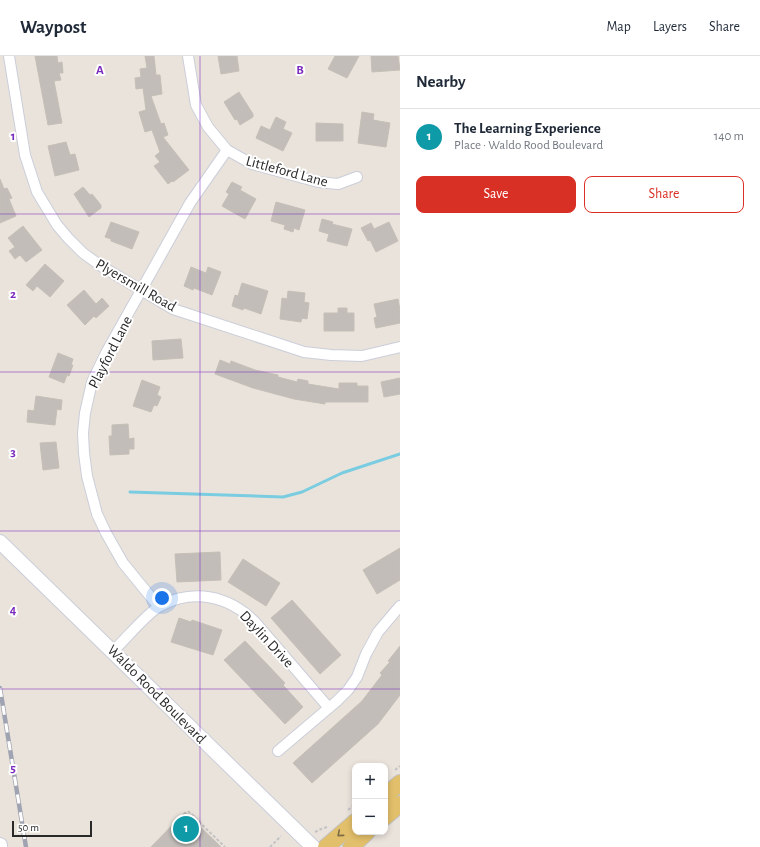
<!DOCTYPE html>
<meta charset="utf-8">
<style>
:root{--surface:#fff;--page:#f2f2f3;--text:#1f2937;--muted:#747a83;--line:#e0e1e3;--accent:#d93025}
body{margin:0;font-family:"Alegreya Sans",sans-serif;background:var(--page);color:var(--text)}
.controls{position:absolute;right:12px;bottom:12px;display:grid;overflow:hidden;border-radius:8px;box-shadow:0 2px 6px #0003}
.controls button{width:36px;height:36px;display:grid;place-items:center;padding:0;border:0;border-bottom:1px solid var(--line);background:var(--surface);color:var(--text);font:20px sans-serif}
.scale{position:absolute;left:12px;bottom:10px;width:80px;box-sizing:border-box;padding-left:4px;border:2px solid #292929;border-top:0;font-size:11px;line-height:14px;white-space:nowrap;color:#292929;-webkit-text-stroke:3px #fff;paint-order:stroke}
.you{position:absolute;left:162px;top:542px;width:14px;height:14px;margin:-10px;border:3px solid #fff;border-radius:50%;background:#1a73e8;box-shadow:0 0 0 6px #1a73e833}
.badge{display:grid;place-items:center;width:26px;height:26px;border-radius:50%;background:var(--accent);color:#fff;font-size:13px;font-weight:700}
.pin{position:absolute;translate:-50% -50%;border:2px solid #fff;box-shadow:0 1px 4px #0006}
.list{margin:0;padding:0;list-style:none}
h2{display:flex;justify-content:space-between;align-items:center;height:52px;margin:0;padding:0 16px;font-size:17px}
h2 small{font-size:13px;font-weight:400;color:var(--muted)}
.list li{display:grid;grid-template-columns:26px 1fr auto;gap:12px;align-items:center;box-sizing:border-box;height:56px;padding:0 16px;border-top:1px solid var(--line)}
.list b{display:block;font-size:15px;white-space:nowrap}
.list p{margin:0;font-size:13px;white-space:nowrap;color:var(--muted)}
.list em{font-size:13px;font-style:normal;color:var(--muted)}
.actions{display:flex;gap:8px;padding:12px 16px}
.actions a{flex:1;padding:9px 0;border:1px solid var(--accent);border-radius:8px;text-align:center;font-size:14px;color:var(--accent)}
.actions .main{background:var(--accent);color:#fff}
.map{position:relative;flex:none;width:400px;height:791px;overflow:hidden}
header{display:flex;align-items:center;gap:24px;box-sizing:border-box;height:56px;padding:0 20px;background:var(--surface);border-bottom:1px solid var(--line)}
header strong{font-size:19px}
nav{display:flex;gap:22px;margin-inline-start:auto;font-size:14px}
main{display:flex}
aside{flex:1;background:var(--surface)}
.map>svg:first-child{display:block}
</style>
<header>
<strong>Waypost</strong>
<nav><a>Map</a><a>Layers</a><a>Share</a></nav>
</header>
<main>
<div class="map">
<svg width="400" height="791" viewBox="0 0 400 791">
<rect width="100%" height="100%" fill="#eae3dc"/>
<g fill="none" stroke-linecap="round" stroke-linejoin="round">
<path stroke="#7acce1" stroke-width="3" d="M 130,436 L 283,441 L 302,436 L 342,417 L 400,398"/>
</g>
<path fill="#c2bdb9" stroke="#c5bfb6" d="M 35,0 L 57,0 L 58,7 L 62,6 L 63,17 L 59,17 L 61,24 L 54,25 L 62,67 L 48,69 Z
M 145,0 L 154,0 L 156,19 L 160,19 L 162,38 L 151,40 L 161,68 L 164,67 L 168,79 L 163,81 L 189,114 L 173,126 L 172,125 L 168,128 L 154,110 L 160,106 L 155,100 L 160,96 L 152,74 L 145,76 L 139,56 L 146,54 L 143,32 L 136,33 L 135,22 L 141,21 L 140,13 L 147,12 Z
M 218,0 L 237,0 L 239,15 L 221,18 Z
M 335,0 L 359,0 L 347,22 L 328,13 Z
M 371,0 L 398,0 L 400,14 L 372,16 Z
M 239,36 L 253,58 L 253,61 L 240,69 L 237,63 L 235,64 L 224,46 Z
M 362,56 L 374,58 L 373,64 L 390,67 L 386,91 L 358,87 Z
M 276,61 L 286,66 L 283,73 L 292,77 L 283,95 L 256,82 L 261,70 L 270,74 Z
M 316,67 L 343,68 L 343,85 L 316,85 Z
M 66,86 L 70,99 L 75,98 L 79,114 L 55,120 L 48,90 Z
M 0,123 L 4,133 L 7,132 L 12,142 L 9,143 L 16,160 L 0,167 Z
M 232,126 L 242,131 L 240,134 L 256,143 L 245,163 L 222,150 L 229,138 L 226,136 Z
M 83,131 L 90,139 L 92,138 L 101,149 L 101,152 L 89,161 L 74,138 Z
M 276,146 L 305,154 L 299,174 L 294,172 L 293,176 L 284,173 L 285,169 L 271,165 Z
M 322,163 L 333,166 L 332,168 L 352,173 L 347,190 L 327,185 L 329,178 L 319,175 Z
M 111,166 L 139,176 L 132,193 L 111,185 L 111,183 L 105,181 Z
M 389,166 L 398,185 L 376,196 L 370,184 L 368,185 L 361,172 L 371,167 L 374,173 Z
M 23,170 L 42,194 L 26,206 L 20,199 L 15,203 L 9,195 L 15,191 L 8,182 Z
M 45,208 L 64,225 L 50,241 L 37,230 L 33,235 L 26,229 Z
M 191,211 L 206,217 L 208,211 L 221,216 L 212,239 L 194,232 L 193,234 L 184,230 Z
M 242,227 L 268,235 L 261,258 L 244,252 L 243,254 L 232,250 L 235,239 L 238,240 Z
M 84,234 L 96,248 L 102,242 L 109,250 L 96,262 L 94,260 L 85,269 L 67,249 Z
M 288,235 L 305,237 L 304,246 L 309,247 L 307,263 L 302,262 L 301,266 L 280,263 L 282,242 L 287,243 Z
M 398,243 L 400,254 L 400,267 L 376,272 L 374,262 L 377,261 L 374,248 Z
M 338,252 L 347,252 L 347,257 L 354,257 L 354,275 L 324,275 L 324,257 L 338,257 Z
M 181,283 L 183,302 L 153,304 L 152,285 Z
M 58,297 L 73,303 L 71,309 L 73,309 L 69,320 L 67,319 L 64,327 L 49,321 Z
M 220,304 L 230,308 L 231,305 L 255,314 L 278,319 L 278,321 L 297,326 L 298,323 L 308,325 L 308,328 L 339,333 L 339,327 L 357,327 L 357,330 L 368,330 L 368,346 L 325,346 L 325,348 L 294,343 L 253,332 L 215,318 Z
M 400,322 L 400,338 L 384,341 L 381,326 Z
M 142,324 L 160,331 L 157,339 L 161,341 L 157,350 L 154,349 L 151,356 L 133,350 Z
M 36,340 L 62,344 L 61,354 L 57,353 L 55,369 L 27,366 L 28,354 L 34,355 Z
M 128,368 L 129,383 L 134,382 L 134,393 L 129,393 L 129,398 L 110,399 L 109,380 L 112,380 L 112,369 Z
M 56,386 L 59,412 L 43,414 L 40,387 Z
M 400,492 L 400,524 L 377,538 L 363,514 Z
M 220,496 L 221,524 L 177,526 L 175,498 Z
M 243,503 L 280,527 L 266,550 L 228,526 Z
M 292,544 L 341,599 L 320,618 L 271,562 Z
M 179,562 L 191,566 L 192,564 L 222,574 L 213,599 L 171,586 Z
M 245,585 L 285,627 L 283,629 L 303,651 L 285,668 L 224,604 Z
M 400,590 L 400,639 L 378,668 L 312,727 L 293,707 L 362,645 L 382,619 L 380,617 L 390,606 L 388,605 Z
M 185,756 L 221,791 L 151,791 Z"/>
<g fill="none" stroke-linecap="round" stroke-linejoin="round">
<g stroke="#cbced9" stroke-width="12">
<path id="street" d="M 9,0 L 25,99 L 37,136 L 57,169 L 68,182 L 83,197 L 101,210 L 173,253 L 304,296 L 331,299 L 362,300 L 400,291
M 188,0 L 196,49 L 208,71 L 227,94 L 252,108 L 318,126 L 338,128 L 357,121
M 159,551 L 123,507 L 106,477 L 97,458 L 87,420 L 84,397 L 83,377 L 85,357 L 92,326 L 106,297 L 190,147 L 227,94
M 113,595 C 126,583 146,558 160,550 C 194,532 229,540 255,566 L 329,652
M 278,695 L 337,645 L 348,634 L 357,621 L 366,598 L 378,576 L 400,550"/>
</g>
<g stroke="#cbced9" stroke-width="16">
<path id="secondary" d="M 0,486 L 313,791
M 0,789 L 0,791"/>
</g>
<g stroke="#c3c3c3" stroke-width="18">
<path id="primary" d="M 385,740 L 400,727
M 385,761 L 400,748
M 326,791 L 355,766
M 351,791 L 367,776"/>
</g>
<path stroke="#c3c3c3" stroke-width="2" stroke-dasharray="3 2" stroke-linecap="butt" d="M 395,714 L 400,710
M 348,754 L 355,748
M 188,755 L 225,791
M 315,776 L 321,773 L 327,771
M 270,791 L 281,780"/>
<use href="#street" stroke="#fff" stroke-width="10"/>
<use href="#secondary" stroke="#fff" stroke-width="14"/>
<use href="#primary" stroke="#e2bf6a" stroke-width="16"/>
<g stroke="#a0a3b1" stroke-width="4.5">
<path id="rail" d="M 0,632 L 26,791"/>
</g>
<use href="#rail" stroke="#fff" stroke-width="3" stroke-dasharray="9" stroke-linecap="butt"/>
</g>
<defs><path id="oneway-chevron" d="M-2-3.5L2.5 0L-2 3.5" fill="none" stroke-width="1.6" stroke-linecap="round" stroke-linejoin="round"/></defs>
<use stroke="#7c6c46" href="#oneway-chevron" transform="translate(340 778) rotate(139)"/>
<path fill="none" stroke="#7b2cbf" stroke-width="1" stroke-opacity="0.55" d="M 200,0 L 200,791M 0,158 L 400,158M 0,316 L 400,316M 0,475 L 400,475M 0,633 L 400,633"/>
<g text-anchor="middle" stroke-width="4" stroke-linejoin="round" paint-order="stroke">
<g font-size="15" fill="#292929" stroke="#fff">
<text transform="translate(287 115) rotate(15)" y="5">Littleford Lane</text>
<text transform="translate(136 229) rotate(30)" y="5">Plyersmill Road</text>
<text transform="translate(110 296) rotate(-63)" y="5">Playford Lane</text>
<text transform="translate(267 583) rotate(47)" y="5">Daylin Drive</text>
<text transform="translate(157 638) rotate(45)" y="5">Waldo Rood Boulevard</text>
</g>
</g>
<g font-size="13" text-anchor="middle" font-weight="bold" fill="#7b2cbf" stroke="#fff" stroke-width="4" stroke-linejoin="round" paint-order="stroke">
<text x="100" y="18">A</text>
<text x="300" y="18">B</text>
<text x="13" y="84">1</text>
<text x="13" y="242">2</text>
<text x="13" y="400">3</text>
<text x="13" y="558">4</text>
<text x="13" y="716">5</text>
</g>
</svg>
<div class="controls">
<button>+</button>
<button>−</button>
</div>
<div class="scale">50 m</div>
<div class="you"></div>
<div class="pin badge" style="left:186px;top:773px;background:#0f9aa8">1</div>
</div>
<aside>
<h2>Nearby<small></small></h2>
<ul class="list">
<li><span class="badge" style="background:#0f9aa8">1</span><div><b>The Learning Experience</b><p>Place · Waldo Rood Boulevard</p></div><em>140 m</em></li>
</ul>
<div class="actions"><a class="main">Save</a><a>Share</a></div>
</aside>
</main>
